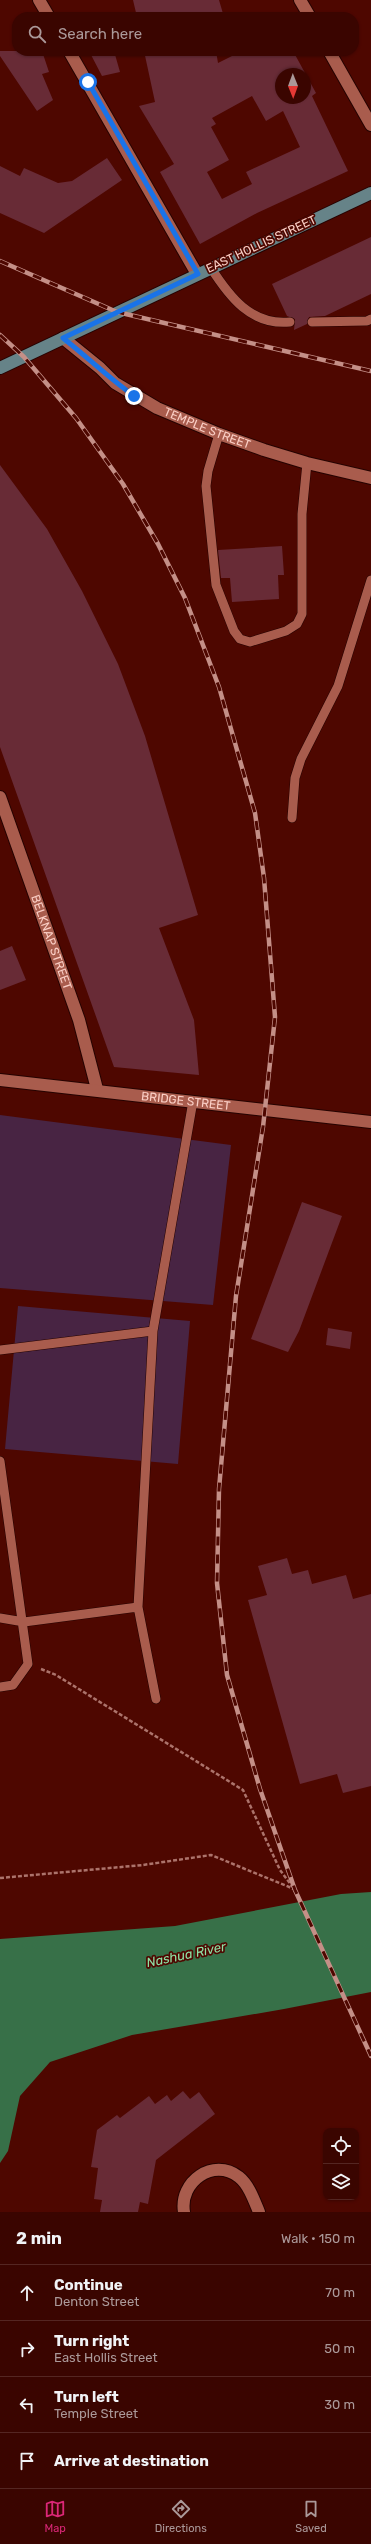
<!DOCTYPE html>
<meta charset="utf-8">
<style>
:root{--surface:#3a0500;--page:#410f0a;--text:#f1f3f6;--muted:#ab9999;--line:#542622;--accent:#db2777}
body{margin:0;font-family:Rubik,sans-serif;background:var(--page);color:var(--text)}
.controls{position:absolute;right:12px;bottom:12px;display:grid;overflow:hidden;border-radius:8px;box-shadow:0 1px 3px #0004}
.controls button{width:36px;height:36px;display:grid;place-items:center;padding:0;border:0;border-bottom:1px solid var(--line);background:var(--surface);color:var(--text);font:20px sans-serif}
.compass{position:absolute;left:275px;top:68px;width:36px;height:36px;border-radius:50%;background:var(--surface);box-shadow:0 1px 3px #0004;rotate:179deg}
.stop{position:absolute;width:12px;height:12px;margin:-9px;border:3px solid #1a73e8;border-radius:50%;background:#fff}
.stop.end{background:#1a73e8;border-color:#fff;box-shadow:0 1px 4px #0008}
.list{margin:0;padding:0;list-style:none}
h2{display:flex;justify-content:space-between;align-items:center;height:52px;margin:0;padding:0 16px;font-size:17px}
h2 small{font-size:13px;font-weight:400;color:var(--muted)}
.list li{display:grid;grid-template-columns:26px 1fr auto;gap:12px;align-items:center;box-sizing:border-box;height:56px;padding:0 16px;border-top:1px solid var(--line)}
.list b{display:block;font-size:15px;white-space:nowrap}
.list p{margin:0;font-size:13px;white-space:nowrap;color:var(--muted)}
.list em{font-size:13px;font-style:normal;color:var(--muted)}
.icon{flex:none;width:22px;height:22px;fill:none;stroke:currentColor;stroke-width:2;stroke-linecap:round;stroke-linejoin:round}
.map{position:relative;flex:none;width:371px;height:2212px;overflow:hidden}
.search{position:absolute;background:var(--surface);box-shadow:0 1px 3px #0004;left:12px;right:12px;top:12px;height:44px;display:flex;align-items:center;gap:10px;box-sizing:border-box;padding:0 14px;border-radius:16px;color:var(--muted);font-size:15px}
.sheet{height:276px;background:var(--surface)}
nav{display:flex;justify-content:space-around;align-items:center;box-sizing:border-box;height:56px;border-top:1px solid var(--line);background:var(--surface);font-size:11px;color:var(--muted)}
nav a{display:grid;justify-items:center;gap:2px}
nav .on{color:var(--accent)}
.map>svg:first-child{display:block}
</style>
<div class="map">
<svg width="371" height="2212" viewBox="0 0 371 2212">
<rect width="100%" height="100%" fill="#4e0700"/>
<path fill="#482443" d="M 0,1115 L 231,1145 L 213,1305 L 0,1288 Z
M 18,1306 L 190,1321 L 178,1464 L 5,1449 Z"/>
<path fill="#377048" d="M 371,1892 L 371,1992 L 284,2009 L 132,2035 L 50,2062 L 20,2096 L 8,2151 L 0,2163 L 0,1939 L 175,1926 L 341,1894 Z"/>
<path fill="#682b36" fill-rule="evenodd" d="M 133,0 L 219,0 L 224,17 L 137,17 Z
M 0,51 L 42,51 L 49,72 L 42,74 L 53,100 L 37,111 L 0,56 Z
M 89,51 L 114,51 L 120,72 L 102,76 Z
M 144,51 L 216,51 L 218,63 L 242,51 L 293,51 L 316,93 L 312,96 L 348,171 L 257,213 L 200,244 L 160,172 L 174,164 L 139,106 L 155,102 ZM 281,74 L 305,74 L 305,98 L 281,98 ZM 252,96 L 266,121 L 283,111 L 300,147 L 246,172 L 252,184 L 222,199 L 207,172 L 229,160 L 211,127 L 216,124 L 212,118 Z
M 107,158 L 122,180 L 44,233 L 0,213 L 0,166 L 20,176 L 24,168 L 58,183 L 72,181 Z
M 371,237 L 371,294 L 325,316 L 309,317 L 307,324 L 294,330 L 295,319 L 287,316 L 272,284 Z
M 0,465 L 47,529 L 82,591 L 118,664 L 145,736 L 198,915 L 159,928 L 194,1020 L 199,1075 L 114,1067 L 0,747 Z
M 282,546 L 284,575 L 278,575 L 279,599 L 232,602 L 230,578 L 221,578 L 218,550 Z
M 12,946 L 26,980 L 0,990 L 0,951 Z
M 302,1202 L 342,1216 L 299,1331 L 288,1352 L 251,1339 Z
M 328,1328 L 352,1332 L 350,1349 L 326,1345 Z
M 287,1558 L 292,1574 L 308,1570 L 312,1584 L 346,1575 L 353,1599 L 371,1594 L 371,1786 L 343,1793 L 337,1774 L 300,1784 L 248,1600 L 267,1595 L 258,1566 Z
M 183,2091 L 190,2099 L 199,2092 L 215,2114 L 156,2160 L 148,2204 L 140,2202 L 138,2212 L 100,2212 L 102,2200 L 94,2199 L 98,2168 L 91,2167 L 97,2130 L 117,2115 L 120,2118 L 149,2096 L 155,2104 L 167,2095 L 171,2101 Z"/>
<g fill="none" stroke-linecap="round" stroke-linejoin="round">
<g stroke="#250301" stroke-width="10">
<path id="service" d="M 211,268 C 229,296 251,326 290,322
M 312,322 L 367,321 L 371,319
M 219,434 L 208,471 L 206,486 L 216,585 L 234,631 L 240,639 L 250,642 L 286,631 L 297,624 L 302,614 L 302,514 L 307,463
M 292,818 L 295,778 L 301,759 L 338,686 L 371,580
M 153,1331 L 193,1101
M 0,1350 L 153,1331 L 138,1607 L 24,1622 L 0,1618
M 0,1461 L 28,1664 L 13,1685 L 0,1687
M 138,1607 L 156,1699"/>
</g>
<g stroke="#250301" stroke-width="14">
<g id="minor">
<path d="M 39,0 L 49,17"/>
<path d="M 300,0 L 310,17"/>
<path d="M 69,51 L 197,274"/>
<path d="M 329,51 L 371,125"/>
<path id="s1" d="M 63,338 L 100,368 L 115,383 L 157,408 L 219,434 L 264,450 L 307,463 L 371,478"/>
<path id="s2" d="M 0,797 L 79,1020 L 97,1089"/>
<path d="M 184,2212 C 179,2182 213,2157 239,2177 C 249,2185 254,2200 259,2212"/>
</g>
</g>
<g stroke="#250301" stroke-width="14">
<g id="tertiary">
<path id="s3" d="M 0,1080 L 371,1122"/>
</g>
</g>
<g stroke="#250301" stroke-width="14">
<path id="primary" d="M 0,368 L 371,193"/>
</g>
<path stroke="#ac736b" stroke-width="2.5" stroke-dasharray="4 2" stroke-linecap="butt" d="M 41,1669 L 56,1675 L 243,1790 L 280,1870 L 295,1890
M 0,1878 L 143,1865 L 211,1855 L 294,1889"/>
<use href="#service" stroke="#a95c4d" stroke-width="9"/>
<use href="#minor" stroke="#a95c4d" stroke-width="12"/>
<use href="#tertiary" stroke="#a95c4d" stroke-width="12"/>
<use href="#primary" stroke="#668388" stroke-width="12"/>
<g stroke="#c48f87" stroke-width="4.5">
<path id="rail" d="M 0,261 L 117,312 L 371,371
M 0,335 L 24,357 L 76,418 L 123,484 L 158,544 L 185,598 L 219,687 L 255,813 L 264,878 L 275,1017 L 263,1127 L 236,1296 L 219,1489 L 217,1583 L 227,1675 L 260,1789 L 295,1890 L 371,2056"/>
</g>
<use href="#rail" stroke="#4e0700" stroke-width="3" stroke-dasharray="9" stroke-linecap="butt"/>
</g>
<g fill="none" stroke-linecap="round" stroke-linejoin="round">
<path stroke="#1a73e8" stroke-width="5" d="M 88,82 L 198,274 L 63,338 C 87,357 109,378 134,396"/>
</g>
<g text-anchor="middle" stroke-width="3.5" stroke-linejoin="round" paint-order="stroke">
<g font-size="12" fill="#fbcfc6" stroke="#4e0700">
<text transform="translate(261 244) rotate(-25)" y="4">EAST HOLLIS STREET</text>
<text dy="4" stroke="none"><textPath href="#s1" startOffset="172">TEMPLE STREET</textPath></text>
<text dy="4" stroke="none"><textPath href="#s2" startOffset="154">BELKNAP STREET</textPath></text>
<text dy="4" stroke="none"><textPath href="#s3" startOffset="187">BRIDGE STREET</textPath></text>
</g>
<g font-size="13" font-style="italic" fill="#8ee2a5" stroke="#4e0700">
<text transform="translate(186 1954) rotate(-12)" y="5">Nashua River</text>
</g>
</g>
</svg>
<div class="controls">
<button><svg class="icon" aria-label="locate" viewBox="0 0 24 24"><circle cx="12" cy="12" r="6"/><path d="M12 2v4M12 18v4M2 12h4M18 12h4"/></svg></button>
<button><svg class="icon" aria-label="layers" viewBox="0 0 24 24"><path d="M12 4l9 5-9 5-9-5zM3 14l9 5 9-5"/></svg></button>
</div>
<svg class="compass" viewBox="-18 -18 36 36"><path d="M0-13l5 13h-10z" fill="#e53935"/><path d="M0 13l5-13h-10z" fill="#ab9999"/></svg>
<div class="stop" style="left:88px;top:82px"></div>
<div class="stop end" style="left:134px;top:396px"></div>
<div class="search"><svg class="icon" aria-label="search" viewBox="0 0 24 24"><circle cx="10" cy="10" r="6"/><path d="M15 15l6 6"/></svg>Search here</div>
</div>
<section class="sheet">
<h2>2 min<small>Walk · 150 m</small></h2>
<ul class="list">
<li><svg class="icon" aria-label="ahead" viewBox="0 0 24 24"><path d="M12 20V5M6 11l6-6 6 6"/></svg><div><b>Continue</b><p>Denton Street</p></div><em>70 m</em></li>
<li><svg class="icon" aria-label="right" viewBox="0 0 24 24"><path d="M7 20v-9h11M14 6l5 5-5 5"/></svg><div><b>Turn right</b><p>East Hollis Street</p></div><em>50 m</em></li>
<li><svg class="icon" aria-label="left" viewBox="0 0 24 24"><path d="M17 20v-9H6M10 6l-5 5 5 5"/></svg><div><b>Turn left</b><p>Temple Street</p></div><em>30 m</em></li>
<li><svg class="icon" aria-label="arrive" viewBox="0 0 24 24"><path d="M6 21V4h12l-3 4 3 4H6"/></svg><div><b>Arrive at destination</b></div></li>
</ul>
</section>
<nav>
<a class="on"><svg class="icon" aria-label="map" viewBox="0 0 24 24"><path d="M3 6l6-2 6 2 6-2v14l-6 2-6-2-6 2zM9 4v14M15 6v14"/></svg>Map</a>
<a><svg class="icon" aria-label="directions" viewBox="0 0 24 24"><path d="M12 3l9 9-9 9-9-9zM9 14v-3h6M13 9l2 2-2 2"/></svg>Directions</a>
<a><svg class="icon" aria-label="saved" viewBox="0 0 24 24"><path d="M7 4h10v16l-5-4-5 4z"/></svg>Saved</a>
</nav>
